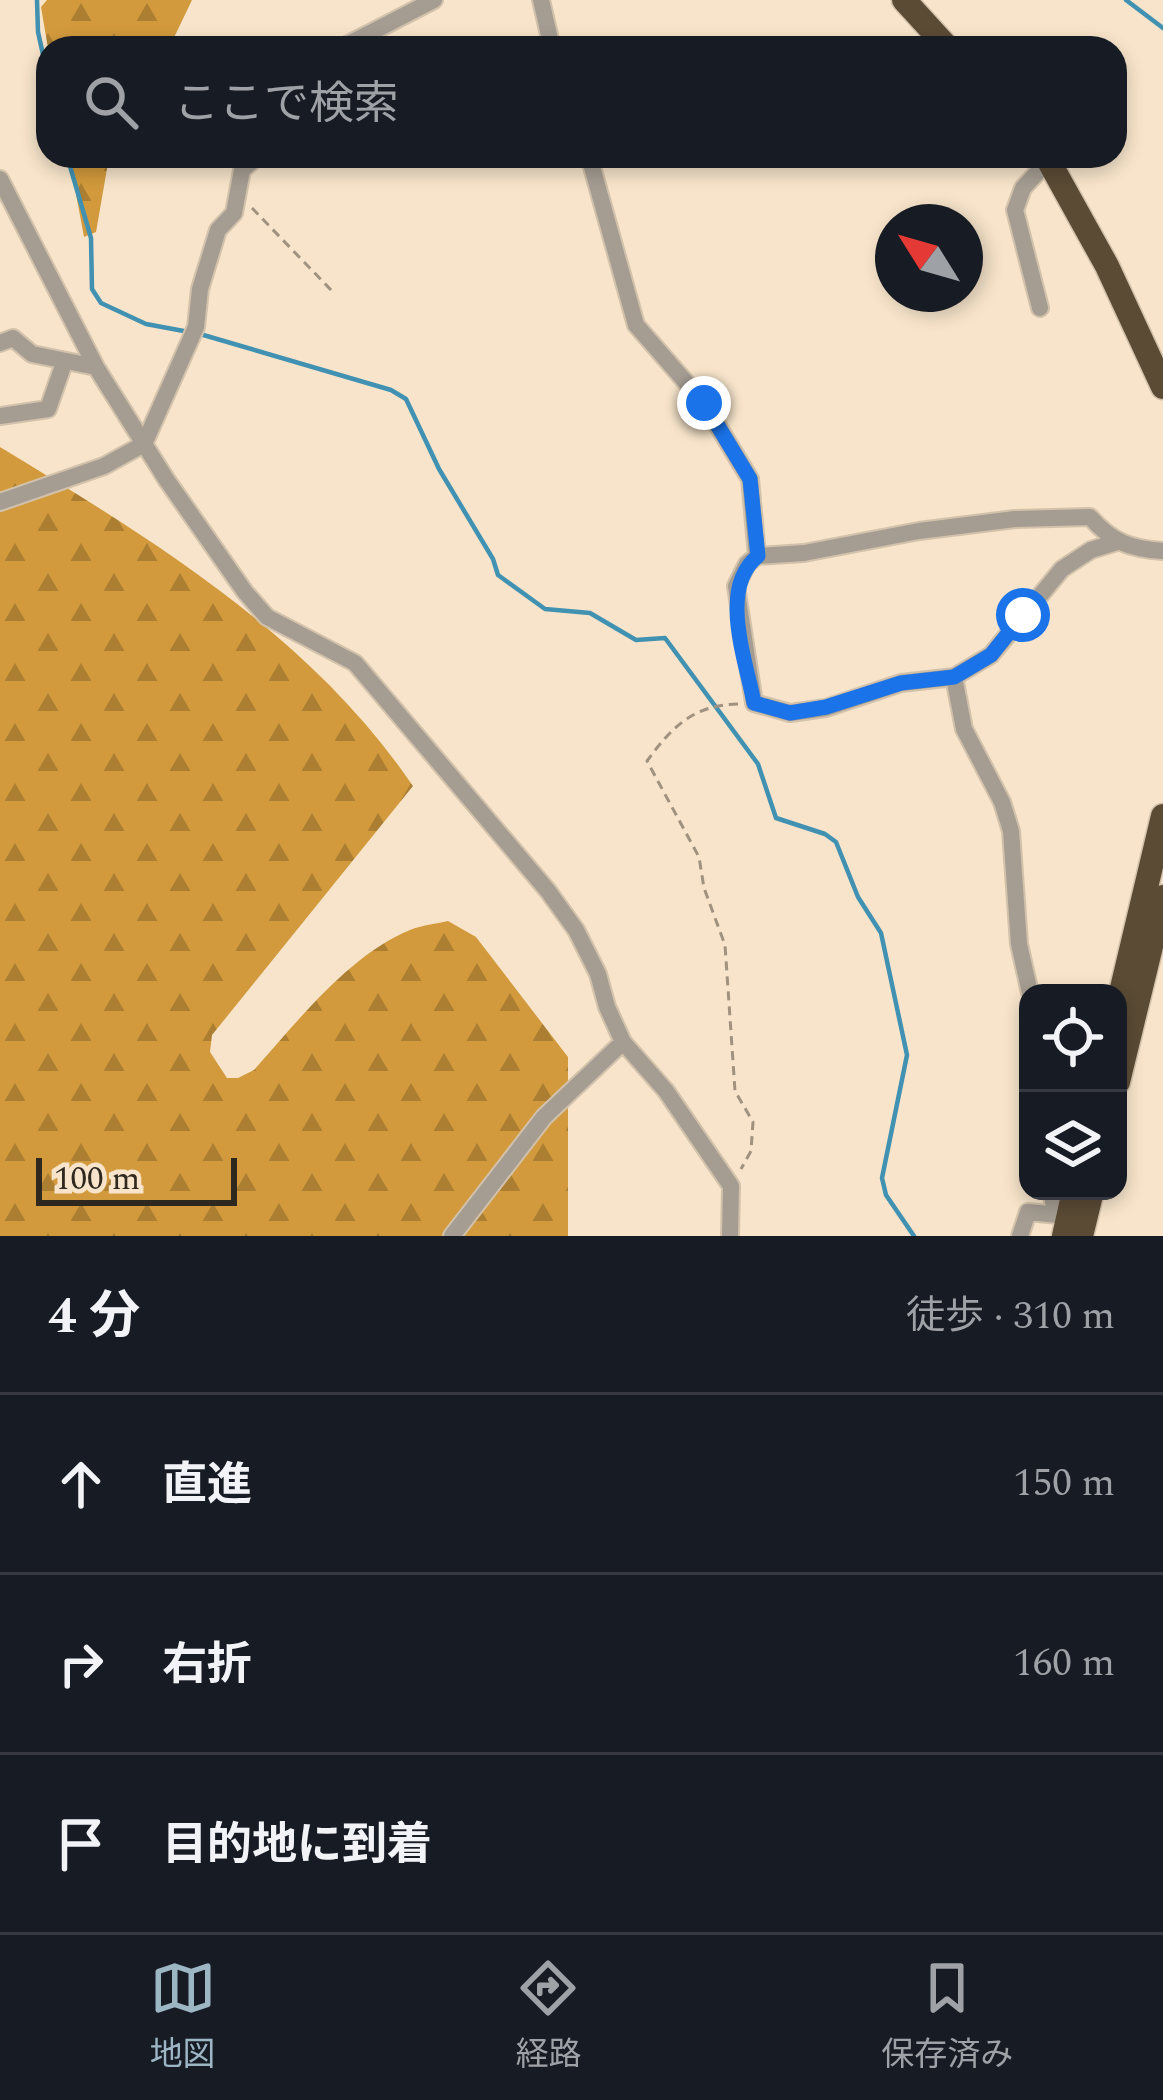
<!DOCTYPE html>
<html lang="ja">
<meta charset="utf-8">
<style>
:root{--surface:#171b24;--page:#20242c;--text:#f1f3f6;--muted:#9ea1a6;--line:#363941;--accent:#9cb6c4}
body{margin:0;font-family:Spectral,"Noto Sans JP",serif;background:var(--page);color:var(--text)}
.controls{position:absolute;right:36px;bottom:36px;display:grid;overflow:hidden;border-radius:24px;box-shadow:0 6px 18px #0003}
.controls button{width:108px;height:108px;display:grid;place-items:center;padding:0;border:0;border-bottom:3px solid var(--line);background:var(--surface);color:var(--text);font:60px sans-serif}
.compass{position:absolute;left:875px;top:204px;width:108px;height:108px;border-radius:50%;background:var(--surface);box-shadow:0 6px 18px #0003;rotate:307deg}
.scale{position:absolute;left:36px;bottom:30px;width:201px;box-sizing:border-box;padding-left:12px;border:6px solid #2f281e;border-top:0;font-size:33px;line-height:42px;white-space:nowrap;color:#2f281e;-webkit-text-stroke:9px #f7e4ca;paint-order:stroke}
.stop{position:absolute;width:36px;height:36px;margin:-27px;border:9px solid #1a73e8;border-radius:50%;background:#fff}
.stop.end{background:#1a73e8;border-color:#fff;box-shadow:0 3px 12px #0008}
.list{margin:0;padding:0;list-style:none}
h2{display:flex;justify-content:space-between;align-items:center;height:156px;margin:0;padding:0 48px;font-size:51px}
h2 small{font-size:39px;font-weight:400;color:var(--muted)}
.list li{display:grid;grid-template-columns:78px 1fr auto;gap:36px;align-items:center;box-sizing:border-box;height:180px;padding:0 48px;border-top:3px solid var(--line)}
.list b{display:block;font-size:45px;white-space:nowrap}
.list em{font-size:39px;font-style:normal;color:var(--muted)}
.icon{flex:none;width:66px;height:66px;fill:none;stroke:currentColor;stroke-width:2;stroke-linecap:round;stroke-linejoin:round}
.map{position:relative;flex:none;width:1163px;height:1236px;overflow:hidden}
.search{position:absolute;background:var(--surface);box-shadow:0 6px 18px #0003;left:36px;right:36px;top:36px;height:132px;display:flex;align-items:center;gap:30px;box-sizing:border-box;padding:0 42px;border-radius:36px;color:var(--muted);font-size:45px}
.sheet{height:696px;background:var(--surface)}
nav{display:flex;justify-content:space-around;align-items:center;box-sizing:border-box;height:168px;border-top:3px solid var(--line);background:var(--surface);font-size:33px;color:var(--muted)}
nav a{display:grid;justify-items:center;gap:6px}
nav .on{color:var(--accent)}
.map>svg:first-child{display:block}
</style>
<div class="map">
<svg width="1163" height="1236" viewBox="0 0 1163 1236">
<defs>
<pattern id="forest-firs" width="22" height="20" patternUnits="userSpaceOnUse" patternTransform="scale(3)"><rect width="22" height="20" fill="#d29a3c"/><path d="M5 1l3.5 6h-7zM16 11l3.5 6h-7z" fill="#ab7e32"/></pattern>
</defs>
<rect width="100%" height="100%" fill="#f7e4ca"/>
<path fill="url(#forest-firs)" d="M 47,0 L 192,0 L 169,48 L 48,48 L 41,7 Z
M 69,156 L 126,156 L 108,163 L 96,232 L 84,237 Z
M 0,447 C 153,540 310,635 413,786 L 212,1035 L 210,1052 L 227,1078 L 238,1078 L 254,1070 C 296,1023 350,954 410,930 C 422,925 436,924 448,921 L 476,937 L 568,1057 L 568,1236 L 0,1236 Z"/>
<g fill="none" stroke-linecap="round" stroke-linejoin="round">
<path stroke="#4191b2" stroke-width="4.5" d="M 37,0 L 38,32 L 48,77
M 1126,0 L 1163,28
M 67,156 L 91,238 L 92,289 L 101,303 L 146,324 L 189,332
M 200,334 L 391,390 L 406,399 L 439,469 L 493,559 L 498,575 L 545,609 L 590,613 L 636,640 L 665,638 L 758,764 L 776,818 L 825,834 L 836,842 L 858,897 L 881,933 L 907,1055 L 882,1178 L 886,1195 L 914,1236"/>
<g stroke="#d3c2ab" stroke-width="20">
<path id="minor" d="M 541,0 L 552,48
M 341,48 L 434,0
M 589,156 L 636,325 L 704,403 L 750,479 L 757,556
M 0,179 L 96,367 L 166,479 L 245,592 L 267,617 L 355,663 L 548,891 L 576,930 L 598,974 L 607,1007 L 623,1042 L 666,1091 L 731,1186 L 730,1236
M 1040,308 L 1015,210 L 1023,188 L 1049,160
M 0,343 L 13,338 L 32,354 L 96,367
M 0,416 L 48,409 L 64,363
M 0,502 L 104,466 L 144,444 L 196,327 L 200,289 L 218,230 L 234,213 L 242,170 L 258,156
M 1117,542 L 1091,550 L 1062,569 L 991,655 L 954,677 L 901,683 L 826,708 L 790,713 L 754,703 L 736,586 L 747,564 L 757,556 L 804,553 L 919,531 L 1015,519 L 1090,517 C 1112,542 1130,549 1163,551
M 954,677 L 964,729 L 1002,802 L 1011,831 L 1019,944 L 1030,993
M 1051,1191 L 1054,1206 L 1067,1216
M 452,1236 L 544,1117 L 623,1042
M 1020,1236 L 1028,1212 L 1068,1216"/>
</g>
<g stroke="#d3c2ab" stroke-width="27">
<path id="highway" d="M 904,0 L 948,48
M 1046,156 L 1107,266 L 1163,387
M 1118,1005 L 1163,816
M 1118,1082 L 1163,897
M 1064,1236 L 1074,1191
M 1081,1236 L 1092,1191"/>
</g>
<path stroke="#a0927f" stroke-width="3" stroke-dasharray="9 6" stroke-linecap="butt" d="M 252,208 L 331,290
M 738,704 C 693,705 672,727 647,761 L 699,857 L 704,888 L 725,945 L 735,1091 L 753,1122 L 751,1151 L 741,1169"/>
<use href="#minor" stroke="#a59d92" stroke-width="16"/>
<use href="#highway" stroke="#5b4b35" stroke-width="24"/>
</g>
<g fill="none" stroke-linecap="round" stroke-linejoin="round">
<path stroke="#1a73e8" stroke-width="15" d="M 704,403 L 750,479 L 758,556 C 718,588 746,660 754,703 L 790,713 L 826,707 L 901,683 L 954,677 L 991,655 L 1023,615"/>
</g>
</svg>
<div class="controls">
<button><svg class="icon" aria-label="locate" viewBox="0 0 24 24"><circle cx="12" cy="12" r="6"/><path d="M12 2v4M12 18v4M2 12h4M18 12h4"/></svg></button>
<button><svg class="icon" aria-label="layers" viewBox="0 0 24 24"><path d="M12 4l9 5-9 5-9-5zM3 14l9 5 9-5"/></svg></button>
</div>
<svg class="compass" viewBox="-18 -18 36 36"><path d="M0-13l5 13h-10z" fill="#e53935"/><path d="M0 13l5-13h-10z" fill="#9ea1a6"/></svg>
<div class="scale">100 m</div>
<div class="stop" style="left:1023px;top:615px"></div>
<div class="stop end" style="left:704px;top:403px"></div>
<div class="search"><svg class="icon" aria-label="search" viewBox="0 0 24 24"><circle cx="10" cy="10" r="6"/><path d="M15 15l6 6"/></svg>ここで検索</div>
</div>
<section class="sheet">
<h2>4 分<small>徒歩 · 310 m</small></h2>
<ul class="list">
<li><svg class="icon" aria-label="ahead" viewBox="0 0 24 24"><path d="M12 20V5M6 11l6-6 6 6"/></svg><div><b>直進</b></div><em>150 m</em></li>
<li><svg class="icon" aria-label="right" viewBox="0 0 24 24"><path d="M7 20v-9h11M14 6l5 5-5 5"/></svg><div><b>右折</b></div><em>160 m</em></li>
<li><svg class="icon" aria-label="arrive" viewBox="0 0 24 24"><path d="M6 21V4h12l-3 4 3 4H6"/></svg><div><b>目的地に到着</b></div></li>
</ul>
</section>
<nav>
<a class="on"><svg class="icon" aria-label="map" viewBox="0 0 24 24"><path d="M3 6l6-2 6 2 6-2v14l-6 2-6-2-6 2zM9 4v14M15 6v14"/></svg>地図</a>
<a><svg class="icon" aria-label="directions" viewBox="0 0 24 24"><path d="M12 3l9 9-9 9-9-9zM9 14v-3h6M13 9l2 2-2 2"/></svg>経路</a>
<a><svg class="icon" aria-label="saved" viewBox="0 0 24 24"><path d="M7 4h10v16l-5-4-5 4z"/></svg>保存済み</a>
</nav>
